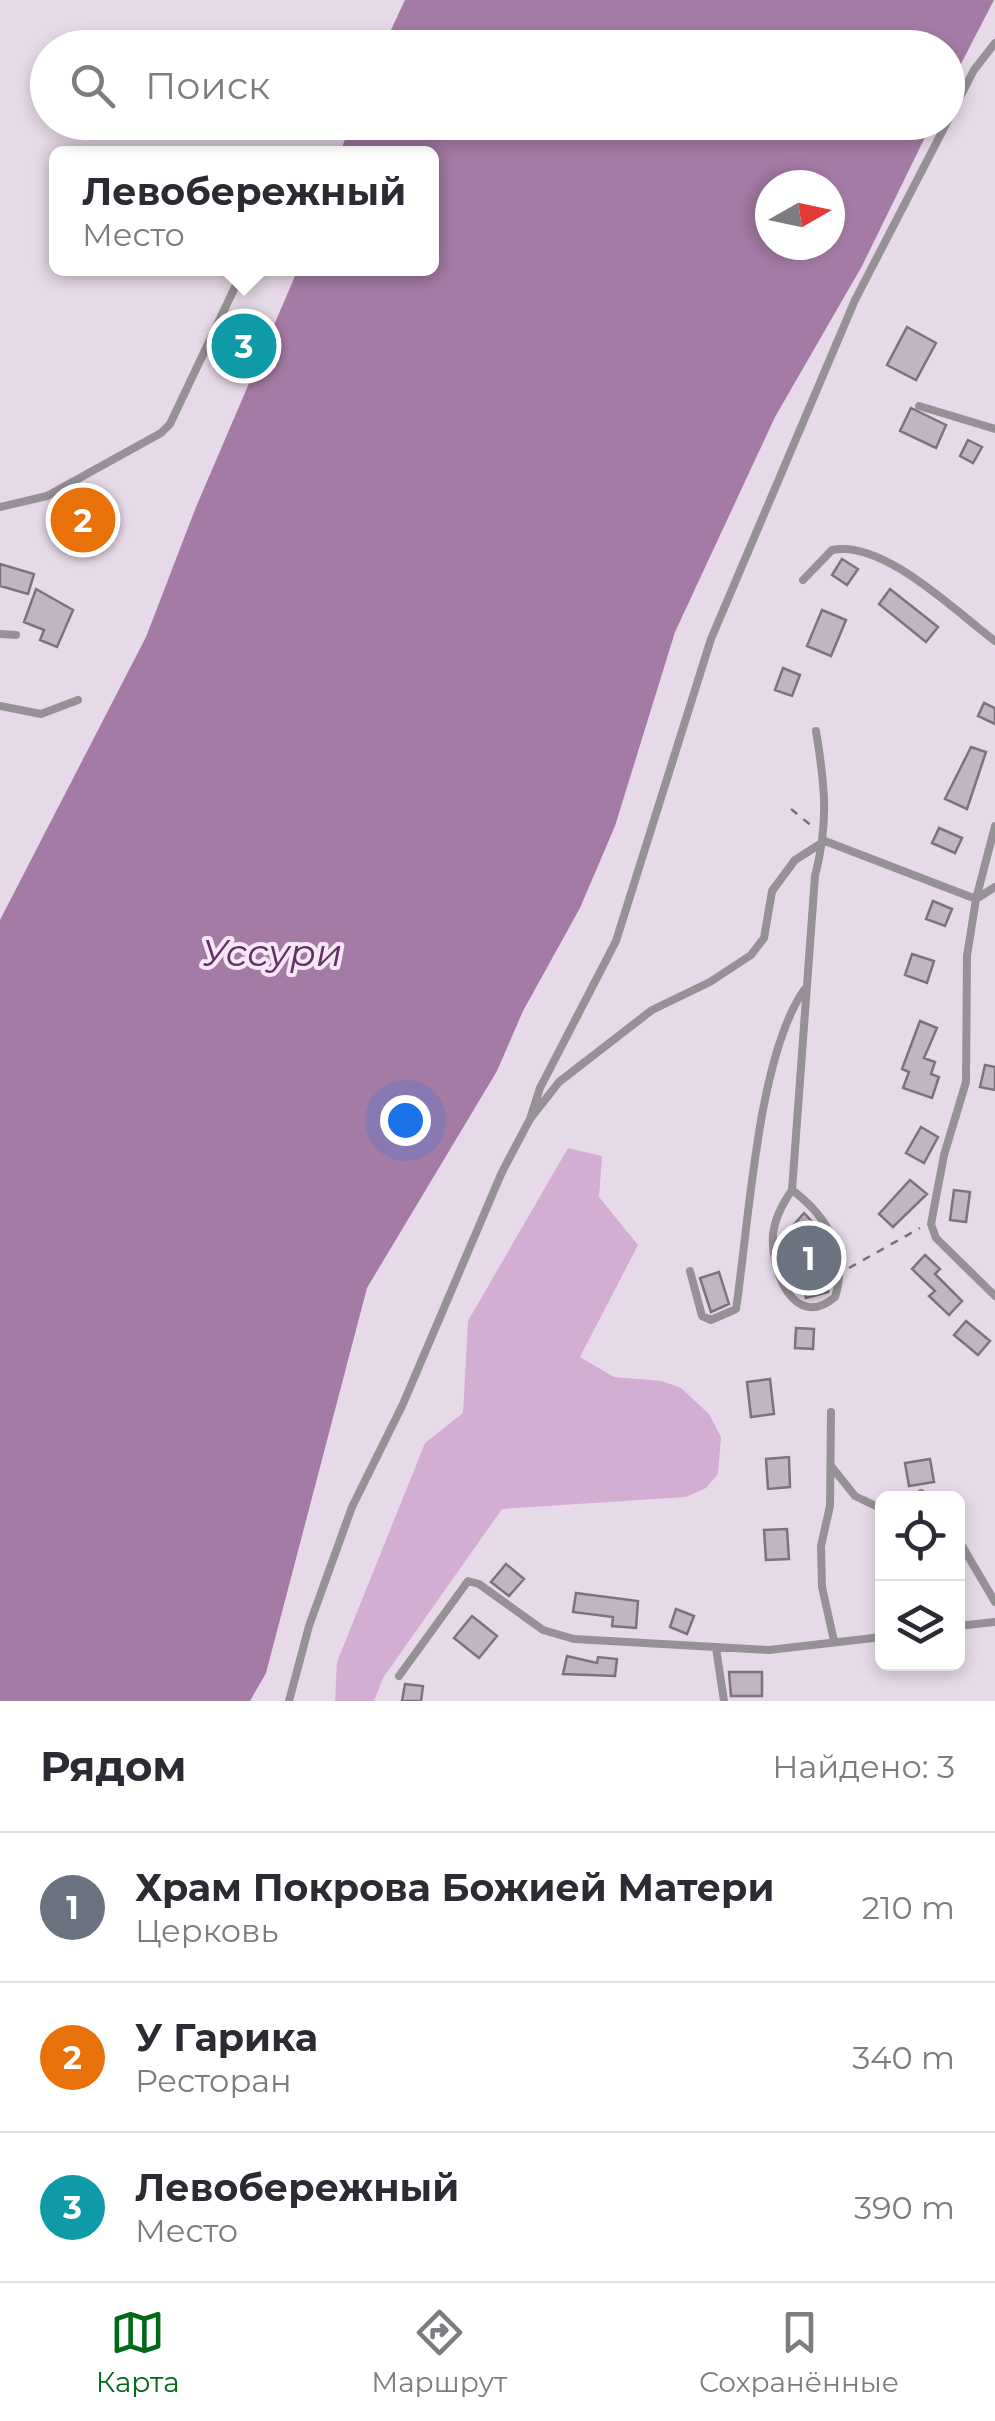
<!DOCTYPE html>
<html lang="ru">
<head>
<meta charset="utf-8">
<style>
	body { margin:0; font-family:Montserrat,sans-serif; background:#f7f7f7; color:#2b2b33 }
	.controls { position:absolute; right:30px; bottom:30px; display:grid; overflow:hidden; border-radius:15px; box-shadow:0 5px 15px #0003 }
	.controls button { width:90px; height:90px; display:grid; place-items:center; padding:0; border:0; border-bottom:2px solid #e1e1e2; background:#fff; color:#2b2b33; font:50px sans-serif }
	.compass { position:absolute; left:755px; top:170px; width:90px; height:90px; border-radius:50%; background:#fff; box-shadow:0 5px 15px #0003; rotate:81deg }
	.you { position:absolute; left:405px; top:1120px; width:35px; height:35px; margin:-25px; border:8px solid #fff; border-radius:50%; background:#1a73e8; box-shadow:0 0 0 15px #1a73e833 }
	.badge { display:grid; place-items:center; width:65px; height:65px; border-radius:50%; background:#006a19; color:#fff; font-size:32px; font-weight:700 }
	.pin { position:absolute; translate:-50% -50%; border:5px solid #fff; box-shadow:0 2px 10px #0006 }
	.popup { position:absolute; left:49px; top:146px; width:390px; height:130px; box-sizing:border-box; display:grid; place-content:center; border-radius:15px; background:#fff; filter:drop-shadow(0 2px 8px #0005); font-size:32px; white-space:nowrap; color:#7c7c81 }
	.popup b { font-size:38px; color:#2b2b33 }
	.popup::after { content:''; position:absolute; left:50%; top:100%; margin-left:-20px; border:20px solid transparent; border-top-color:#fff }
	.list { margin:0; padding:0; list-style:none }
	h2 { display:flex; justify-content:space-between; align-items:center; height:130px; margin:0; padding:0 40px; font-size:42px }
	h2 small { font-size:32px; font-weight:400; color:#7c7c81 }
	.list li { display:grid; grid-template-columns:65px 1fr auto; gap:30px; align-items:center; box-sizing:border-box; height:150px; padding:0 40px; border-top:2px solid #e1e1e2 }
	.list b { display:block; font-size:38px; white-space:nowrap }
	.list p { margin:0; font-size:32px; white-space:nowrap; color:#7c7c81 }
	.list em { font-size:32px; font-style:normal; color:#7c7c81 }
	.icon { flex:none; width:55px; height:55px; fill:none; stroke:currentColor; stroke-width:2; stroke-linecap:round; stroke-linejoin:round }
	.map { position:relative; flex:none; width:995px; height:1701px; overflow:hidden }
	.search { position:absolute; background:#fff; box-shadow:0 5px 15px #0003; left:30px; right:30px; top:30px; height:110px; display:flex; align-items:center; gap:25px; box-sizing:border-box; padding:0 35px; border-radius:55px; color:#7c7c81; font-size:38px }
	.sheet { height:580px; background:#fff }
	nav { display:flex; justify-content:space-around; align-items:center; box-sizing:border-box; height:140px; border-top:2px solid #e1e1e2; background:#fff; font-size:28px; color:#7c7c81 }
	nav a { display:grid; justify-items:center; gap:5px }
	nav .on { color:#006a19 }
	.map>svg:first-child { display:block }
	.green { fill:#d2aed3 }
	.water { fill:#a47ba5; fill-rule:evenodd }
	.building { fill:#c1b5c2; stroke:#7e727e; stroke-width:2.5 }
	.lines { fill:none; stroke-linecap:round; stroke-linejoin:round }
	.path { stroke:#797079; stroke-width:2.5; stroke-dasharray:8 8; stroke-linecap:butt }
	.lane { stroke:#969196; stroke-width:8 }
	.labels { text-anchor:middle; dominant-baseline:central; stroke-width:8; stroke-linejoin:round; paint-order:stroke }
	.water-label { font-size:38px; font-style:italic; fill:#632f66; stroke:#f5e7f5 }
</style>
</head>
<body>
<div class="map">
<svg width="995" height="1701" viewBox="0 0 995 1701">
	<rect width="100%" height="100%" fill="#e7dae8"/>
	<path class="green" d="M568 1148 602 1156 599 1197 638 1245 580 1357 614 1377 662 1381 681 1388 709 1414 721 1437 718 1474 706 1488 686 1497 502 1509 383 1678 374 1701H335L337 1662 425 1443 463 1413 468 1321Z"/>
	<path class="water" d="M405 0H994L948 89V48L383 47Z
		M351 123H932L862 266 775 417 675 632 615 826 580 908 523 1011 497 1071 367 1288 266 1673 250 1701H0V920L146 637 196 507 298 269 432 268V154L340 153ZM770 185H830V245H770Z"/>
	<path class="building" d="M907 327 936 343 916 380 887 365Z
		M911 408 946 425 936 448 900 431Z
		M968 440 982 447 973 463 960 456Z
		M75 489 97 500 76 543 50 531 68 493Z
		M842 559 858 569 847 585 832 575Z
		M0 564 34 574 28 594 0 586Z
		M36 589 73 610 57 647 40 640 44 630 24 622Z
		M890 589 938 627 926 642 879 604Z
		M822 610 846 620 831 656 807 646Z
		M783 668 800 675 792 696 775 690Z
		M984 703 995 708V724L978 716Z
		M971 747 986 752 967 809 945 799Z
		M939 828 962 838 955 853 932 843Z
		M933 901 952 909 945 926 926 919Z
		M912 954 934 961 927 983 905 975Z
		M920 1021 937 1028 924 1058 935 1062 931 1074 939 1077 932 1098 903 1088 909 1072 902 1069Z
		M985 1065 995 1067V1090L980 1087Z
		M921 1127 938 1137 924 1163 906 1153Z
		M910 1180 927 1194 893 1227 879 1214Z
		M954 1190 970 1192 966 1222 950 1220Z
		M804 1213 817 1227 821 1247 827 1246 832 1266 828 1292 806 1298 803 1282 794 1284 784 1236Z
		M925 1255 940 1269 935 1274 962 1301 949 1315 929 1296 935 1291 912 1269Z
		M719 1272 729 1304 711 1312 700 1278Z
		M966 1321 990 1341 978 1355 954 1335Z
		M796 1328 814 1329 813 1349 795 1348Z
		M770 1379 774 1414 751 1417 747 1382Z
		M789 1457 790 1487 768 1489 766 1459Z
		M930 1459 934 1482 909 1486 905 1463Z
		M787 1529 789 1559 766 1560 764 1530Z
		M506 1564 524 1579 509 1596 491 1582Z
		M576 1593 638 1601 636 1628 612 1626 613 1617 573 1612Z
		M676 1609 694 1616 687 1634 670 1627Z
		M472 1616 497 1636 479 1658 454 1638Z
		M567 1656 597 1663 598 1657 617 1659 615 1676 563 1674Z
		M729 1672H762V1696H731Z
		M405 1684 423 1686 421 1701H402Z"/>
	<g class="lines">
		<path class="path" d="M791 809 813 827
			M849 1268 920 1228"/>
		<path class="lane" d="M919 406 995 429
			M0 507 47 496 161 433 170 424 244 268
			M803 580 832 550C883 539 956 612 995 641
			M0 634 16 635
			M0 706 41 714 78 700
			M995 826 976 899 967 956 966 1082 944 1155 931 1224 936 1238 995 1296
			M825 841 976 899 995 887
			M530 1119 540 1088 616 941 711 639 855 300 974 70 995 43
			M792 1190C827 1216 849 1253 835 1297 794 1332 770 1269 773 1234 775 1217 783 1203 792 1190L815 876C829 822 825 786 816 731
			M690 1271 702 1316 711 1320 736 1309C749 1224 757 1058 804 990
			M831 1412 830 1506 821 1546 822 1587 834 1641
			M831 1466 855 1496 882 1509
			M921 1493 926 1498
			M958 1539 995 1602
			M958 1626 995 1622
			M716 1648 724 1701
			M399 1676 468 1581 479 1584 543 1630 574 1639 769 1650 882 1637
			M289 1701 309 1626 352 1507 403 1404 502 1172 530 1119 559 1082 652 1010 710 982 751 955 764 938 772 891 795 860 825 841"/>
	</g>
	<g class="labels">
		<g class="water-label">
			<text x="272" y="952">Уссури</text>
		</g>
	</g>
</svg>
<div class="controls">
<button><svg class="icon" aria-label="locate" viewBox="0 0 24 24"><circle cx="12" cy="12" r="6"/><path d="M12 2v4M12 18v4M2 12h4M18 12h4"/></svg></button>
<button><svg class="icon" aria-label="layers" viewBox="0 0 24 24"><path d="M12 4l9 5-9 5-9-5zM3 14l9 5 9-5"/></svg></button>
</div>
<svg class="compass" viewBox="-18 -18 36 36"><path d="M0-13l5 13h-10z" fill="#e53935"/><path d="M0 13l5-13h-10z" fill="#7c7c81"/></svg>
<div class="you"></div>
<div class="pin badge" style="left:809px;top:1258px;background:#6b7280">1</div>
<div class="pin badge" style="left:83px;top:520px;background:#e8710a">2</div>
<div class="pin badge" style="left:244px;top:346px;background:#0f9aa8">3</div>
<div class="popup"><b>Левобережный</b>Место</div>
<div class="search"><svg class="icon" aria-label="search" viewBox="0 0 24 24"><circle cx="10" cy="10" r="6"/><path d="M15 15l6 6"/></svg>Поиск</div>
</div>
<section class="sheet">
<h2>Рядом<small>Найдено: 3</small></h2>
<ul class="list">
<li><span class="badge" style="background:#6b7280">1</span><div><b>Храм Покрова Божией Матери</b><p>Церковь</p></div><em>210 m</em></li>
<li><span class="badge" style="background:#e8710a">2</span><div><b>У Гарика</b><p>Ресторан</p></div><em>340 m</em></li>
<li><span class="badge" style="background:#0f9aa8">3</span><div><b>Левобережный</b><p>Место</p></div><em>390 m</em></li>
</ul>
</section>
<nav>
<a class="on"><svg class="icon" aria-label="map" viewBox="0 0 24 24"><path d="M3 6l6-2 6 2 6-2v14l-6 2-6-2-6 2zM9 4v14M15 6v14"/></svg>Карта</a>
<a><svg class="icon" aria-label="directions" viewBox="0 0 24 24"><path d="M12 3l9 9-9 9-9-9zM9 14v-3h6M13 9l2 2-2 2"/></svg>Маршрут</a>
<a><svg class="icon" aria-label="saved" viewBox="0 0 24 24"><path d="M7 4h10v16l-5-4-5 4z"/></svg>Сохранённые</a>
</nav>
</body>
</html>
